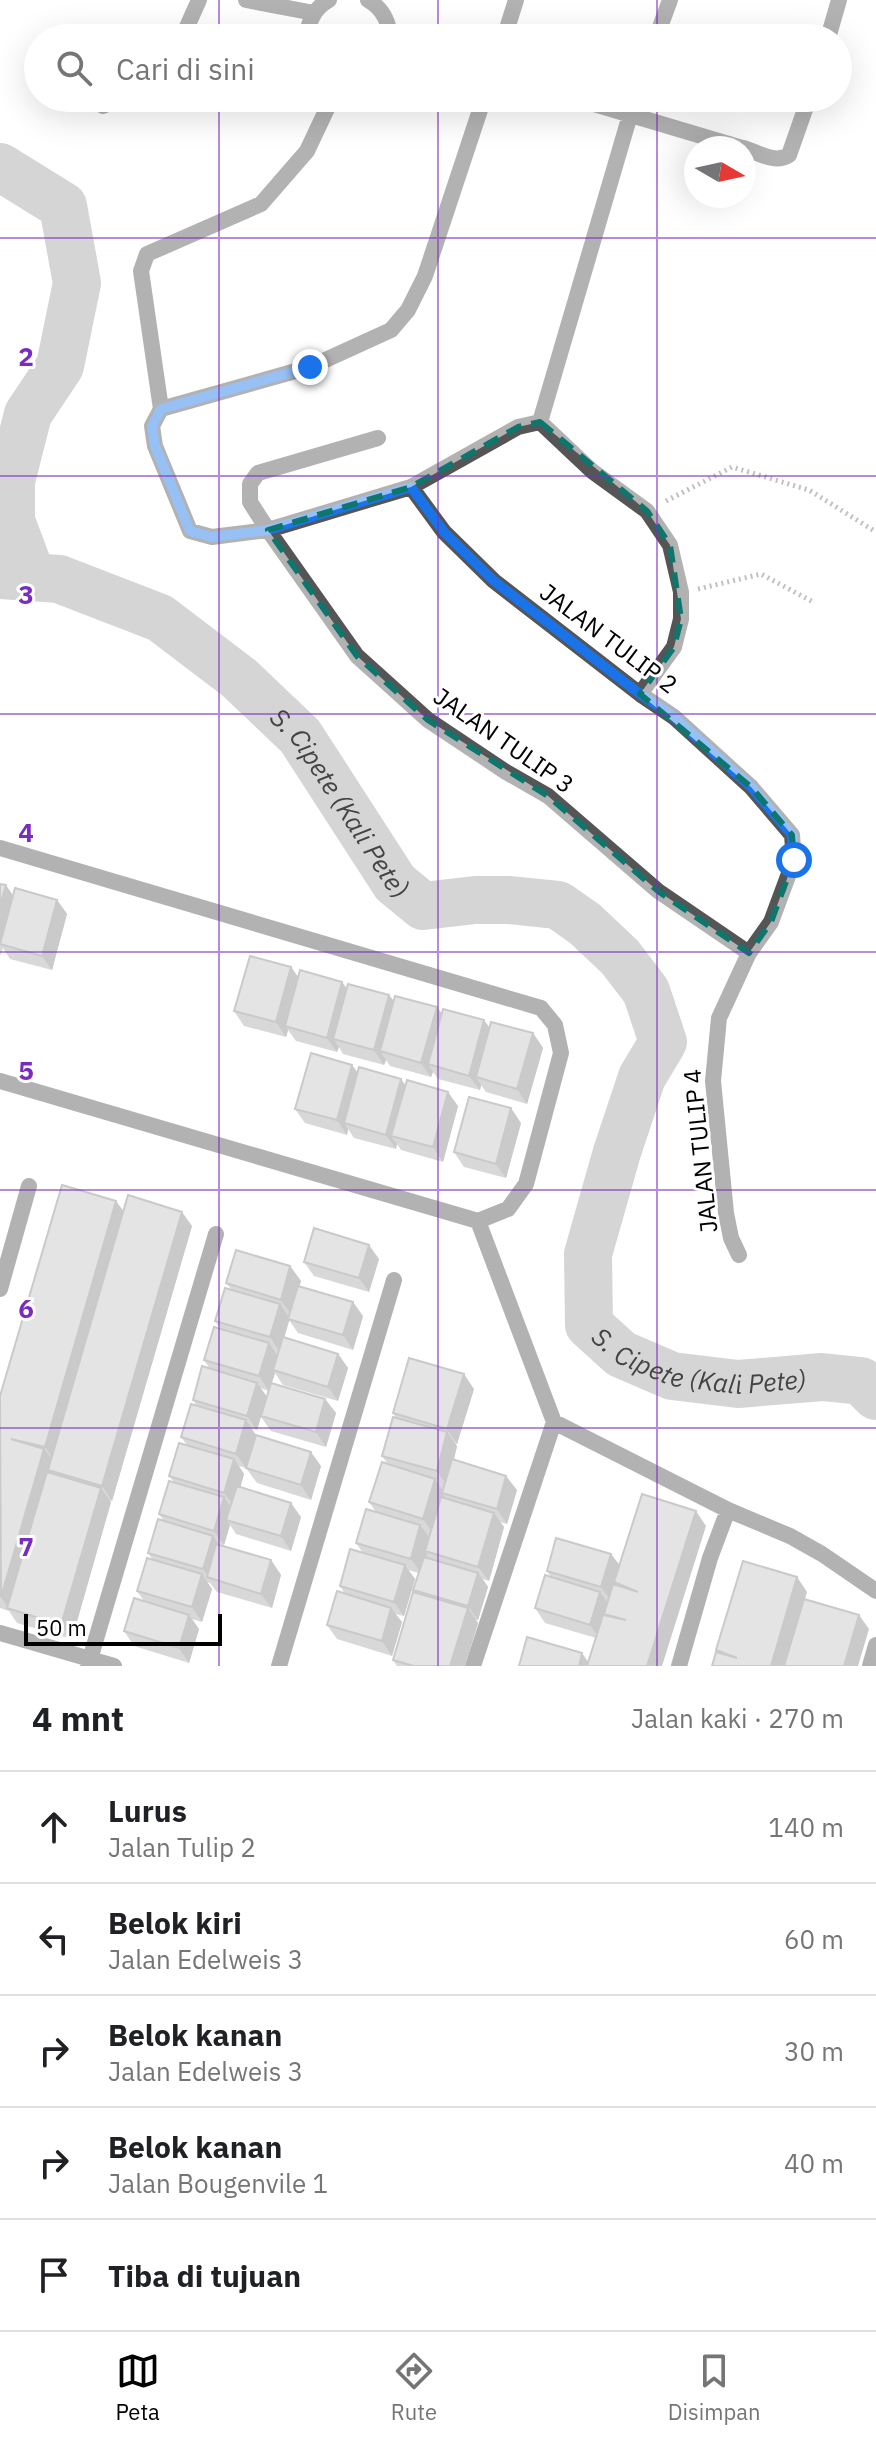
<!DOCTYPE html>
<html lang="id">
<head>
<meta charset="utf-8">
<style>
	body { margin:0; font-family:"IBM Plex Sans",sans-serif; background:#f2f2f2; color:#202124 }
	.compass { position:absolute; left:684px; top:136px; width:72px; height:72px; border-radius:50%; background:#fff; box-shadow:0 8px 32px #0002; rotate:99deg }
	.scale { position:absolute; left:24px; bottom:20px; width:198px; box-sizing:border-box; padding-left:8px; border:4px solid #000; border-top:0; font-size:22px; line-height:28px; white-space:nowrap; color:#000; -webkit-text-stroke:6px #fff; paint-order:stroke }
	.stop { position:absolute; width:24px; height:24px; margin:-18px; border:6px solid #1a73e8; border-radius:50%; background:#fff }
	.stop.end { background:#1a73e8; border-color:#fff; box-shadow:0 2px 8px #0008 }
	.list { margin:0; padding:0; list-style:none }
	h2 { display:flex; justify-content:space-between; align-items:center; height:104px; margin:0; padding:0 32px; font-size:34px }
	h2 small { font-size:26px; font-weight:400; color:#757577 }
	.list li { display:grid; grid-template-columns:52px 1fr auto; gap:24px; align-items:center; box-sizing:border-box; height:112px; padding:0 32px; border-top:2px solid #e0e0e0 }
	.list b { display:block; font-size:30px; white-space:nowrap }
	.list p { margin:0; font-size:26px; white-space:nowrap; color:#757577 }
	.list em { font-size:26px; font-style:normal; color:#757577 }
	.icon { flex:none; width:44px; height:44px; fill:none; stroke:currentColor; stroke-width:2; stroke-linecap:round; stroke-linejoin:round }
	.map { position:relative; flex:none; width:876px; height:1666px; overflow:hidden }
	.search { position:absolute; background:#fff; box-shadow:0 8px 32px #0002; left:24px; right:24px; top:24px; height:88px; display:flex; align-items:center; gap:20px; box-sizing:border-box; padding:0 28px; border-radius:44px; color:#757577; font-size:30px }
	.sheet { height:664px; background:#fff }
	nav { display:flex; justify-content:space-around; align-items:center; box-sizing:border-box; height:112px; border-top:2px solid #e0e0e0; background:#fff; font-size:22px; color:#757577 }
	nav a { display:grid; justify-items:center; gap:4px }
	nav .on { color:#000 }
	.map>svg:first-child { display:block }
	.lines { fill:none; stroke-linecap:round; stroke-linejoin:round }
	.river { stroke:#a3a3a3; stroke-width:48 }
	.path { stroke:#777; stroke-width:5; stroke-dasharray:2 4; stroke-linecap:butt }
	.minor { stroke:#555; stroke-width:16 }
	.wall { fill:#a9a9a9; fill-rule:evenodd }
	.shaded-wall { fill:#898989 }
	.building { fill:#c4c4c4; stroke:#898989; stroke-width:2 }
	.route { stroke:#1a73e8; stroke-width:10 }
	.marked { fill:none; stroke:#0f766e; stroke-width:6; stroke-dasharray:16 10; stroke-linejoin:round }
	.grid { fill:none; stroke:#7b2cbf; stroke-width:2; stroke-opacity:0.55 }
	.labels { text-anchor:middle; dominant-baseline:central; stroke-width:6; stroke-linejoin:round; paint-order:stroke }
	.street-label { font-size:24px; fill:#000; stroke:#fff }
	.water-label { font-size:26px; font-style:italic; fill:#444; stroke:#fff }
	.grid-label { font-size:26px; text-anchor:middle; font-weight:bold; fill:#7b2cbf; stroke:#fff; stroke-width:6; stroke-linejoin:round; paint-order:stroke }
</style>
</head>
<body>
<div class="map">
<svg width="876" height="1666" viewBox="0 0 876 1666">
	<rect width="100%" height="100%" fill="#fff"/>
	<g class="lines">
		<g class="river">
			<path d="M0 167 63 206 77 283 60 366 28 414 11 481V521L32 577"/>
			<path id="s1" d="M0 575 59 579 160 618 239 678 300 736 395 883 423 906 475 900H508L558 905 585 924 620 957 646 991 663 1042 642 1077 617 1152 588 1254 589 1325 621 1354 672 1376 738 1384 822 1377 861 1381 876 1396"/>
		</g>
		<path class="path" d="M666 501 732 467 809 490 876 532
			M698 589 761 574 815 603"/>
		<path class="minor" d="M246 0 314 13
			M368 0C383 9 389 21 390 38
			M182 38 199 0
			M306 38C309 21 314 8 329 0
			M504 38 516 0
			M656 38 670 0
			M828 38 839 0
			M574 98 742 148
			M103 106 120 98
			M744 148C759 153 775 164 789 155L809 98
			M161 409 152 426 155 446 190 531 212 537 268 530 411 487 518 427 540 422
			M161 409 310 367 391 330 408 310 425 276 484 98
			M161 409 141 271 147 254 261 204 307 151 332 98
			M540 422 592 471 647 511 670 545 681 592V619L674 647 640 694
			M540 422 635 98
			M378 438 258 473 250 484V502L268 530 357 656 428 720 506 772 548 796 658 891 749 953
			M411 487 444 532 494 581 640 694 674 717 751 787 792 835 794 860 771 922 749 953 719 1018 713 1081 726 1213 731 1238 739 1255
			M0 848 541 1008 555 1025 561 1053 526 1184 508 1209 478 1221 0 1081
			M0 1289 29 1186
			M554 1422 728 1510
			M0 1633 114 1666
			M88 1666 216 1234
			M279 1666 394 1280
			M473 1666 554 1422 478 1221
			M679 1666 710 1558 728 1510 790 1536 822 1554 876 1591
			M870 1666 876 1645"/>
	</g>
	<path class="wall" d="M0 884 13 896 57 900 67 914 52 970 10 959 3 948 0 956Z
		M291 967 299 978 342 982 346 988 389 995 394 1001 437 1007 442 1014 489 1027 533 1033 543 1048 527 1104 486 1092 481 1085 480 1090 438 1079 433 1072 431 1077 390 1066 386 1060 384 1065 343 1054 339 1047 337 1052 296 1041 288 1030 286 1037 244 1026 234 1011Z
		M352 1065 358 1073 405 1085 458 1106 443 1162 401 1150 397 1144 396 1149 354 1138 348 1129 347 1135 305 1123 295 1109Z
		M521 1123 506 1178 464 1167 454 1152Z
		M116 1201 123 1211 192 1226 112 1501 110 1500 111 1502 72 1639 17 1623 9 1611 0 1608V1396Z
		M379 1259 369 1292 314 1276 304 1262Z
		M290 1266 301 1281 299 1286 363 1316 353 1350 298 1333 289 1320 284 1338 338 1354 348 1368 338 1401 283 1385 275 1373 272 1383 325 1399 336 1413 326 1447 271 1431 261 1417 257 1430 251 1428 246 1468 239 1466 244 1474 240 1488 301 1517 291 1551 236 1534 230 1525 224 1545 218 1544 271 1560 281 1575 272 1608 217 1592 210 1583 207 1582 212 1589 202 1622 192 1619 199 1629 189 1663 134 1646 124 1631 144 1601 137 1591 153 1560 148 1553 164 1521 159 1514 174 1482 169 1476 187 1445 181 1437 197 1406 193 1400 210 1369 204 1360 221 1329 215 1321 231 1289 226 1283ZM261 1388 268 1391 267 1397Z
		M474 1389 457 1444 455 1443 457 1446 454 1460 517 1490 507 1524 500 1522 504 1527 489 1581 483 1579 488 1587 478 1620H476L478 1623 465 1666H397L393 1660 415 1592 413 1590 419 1573 408 1570 415 1579 404 1616 395 1614 402 1622 392 1656 337 1639 327 1625 345 1594 340 1586 363 1553 356 1543 376 1512 369 1502 388 1464 382 1456 396 1418 393 1413Z
		M321 1466 311 1500 257 1483 246 1468Z
		M706 1526 596 1638 545 1623 535 1608 551 1577 547 1571 619 1565Z"/>
	<path class="shaded-wall" d="M6 885 16 900 0 944V906Z
		M57 900 67 914 52 970 42 956Z
		M291 967 301 982 285 1026 288 1030 286 1037 276 1022Z
		M342 982 352 996 333 1039 339 1047 337 1052 327 1038Z
		M389 995 400 1010 380 1051 386 1060 384 1065 374 1050Z
		M437 1007 447 1022 428 1064 433 1072 431 1077 421 1063Z
		M484 1020 495 1035 476 1077 481 1085 480 1090 469 1076Z
		M533 1033 543 1048 527 1104 517 1089Z
		M352 1065 362 1079 344 1123 348 1129 347 1135 337 1120Z
		M401 1079 411 1093 391 1136 397 1144 396 1149 386 1135Z
		M448 1092 458 1106 443 1162 433 1147Z
		M511 1108 521 1123 506 1178 496 1164Z
		M116 1201 127 1216 55 1462 45 1447Z
		M182 1212 192 1226 112 1501 102 1486Z
		M369 1245 379 1259 369 1292 359 1278Z
		M290 1266 301 1281 291 1314 281 1300Z
		M353 1302 363 1316 353 1350 343 1335Z
		M280 1304 290 1318 280 1352 270 1337Z
		M269 1343 279 1358 273 1370 275 1373 269 1391 259 1376Z
		M338 1354 348 1368 338 1401 328 1387Z
		M464 1374 474 1389 457 1444 447 1429Z
		M257 1383 267 1397 257 1430 247 1416Z
		M325 1399 336 1413 326 1447 316 1432Z
		M246 1420 256 1435 246 1468 236 1454Z
		M447 1432 457 1446 447 1486 437 1471Z
		M44 1449 55 1463 48 1470 51 1475 9 1609 1 1597Z
		M311 1452 321 1466 311 1500 301 1485Z
		M234 1459 244 1474 235 1507 224 1493Z
		M506 1476 517 1490 507 1524 497 1509Z
		M435 1479 445 1494 442 1493 444 1497 433 1533 423 1519Z
		M101 1488 111 1502 72 1639 61 1625Z
		M224 1497 234 1512 226 1520 230 1525 224 1545 214 1531Z
		M291 1503 301 1517 291 1551 281 1536Z
		M696 1511 706 1526 662 1666H647Z
		M494 1513 504 1527 489 1581 478 1567Z
		M420 1525 431 1540 425 1551 427 1554 421 1573 411 1559Z
		M213 1536 223 1551 210 1578 203 1569Z
		M611 1554 622 1568 614 1582 616 1586 611 1601 601 1587Z
		M271 1560 281 1575 272 1608 261 1594Z
		M405 1565 415 1579 404 1616 394 1602Z
		M478 1573 488 1587 478 1620 468 1606Z
		M202 1574 212 1589 202 1622 192 1607Z
		M797 1577 807 1592 786 1666H771Z
		M600 1592 610 1606 604 1614 606 1617 600 1639 590 1625Z
		M391 1608 402 1622 392 1656 382 1641Z
		M468 1608 478 1623 465 1666H450Z
		M189 1615 199 1629 189 1663 179 1648Z
		M859 1615 869 1629 858 1666H844Z
		M582 1653 591 1666H579Z"/>
	<path class="building" d="M0 884 6 885 0 906Z
		M15 888 57 900 42 956 0 944Z
		M250 956 291 967 276 1022 234 1011Z
		M300 970 342 982 327 1038 285 1026Z
		M348 984 389 995 374 1050 333 1039Z
		M395 996 437 1007 421 1063 380 1051Z
		M443 1009 484 1020 469 1076 428 1064Z
		M491 1022 533 1033 517 1089 476 1077Z
		M311 1053 352 1065 337 1120 295 1109Z
		M359 1067 401 1079 386 1135 344 1123Z
		M407 1080 448 1092 433 1147 391 1136Z
		M469 1097 511 1108 496 1164 454 1152Z
		M62 1185 116 1201 45 1447 11 1439 44 1449 1 1597 0 1396Z
		M128 1195 182 1212 102 1486 48 1470Z
		M314 1228 369 1245 359 1278 304 1262Z
		M236 1250 290 1266 281 1300 226 1283Z
		M298 1286 353 1302 343 1335 288 1319Z
		M225 1288 280 1304 270 1337 215 1321Z
		M214 1327 269 1343 259 1376 204 1360Z
		M283 1337 338 1354 328 1387 273 1370Z
		M409 1358 464 1374 447 1429 393 1413Z
		M202 1366 257 1383 247 1416 193 1400Z
		M271 1383 325 1399 316 1432 261 1416Z
		M191 1404 246 1420 236 1454 181 1437Z
		M393 1417 447 1432 437 1471 382 1456Z
		M256 1435 311 1452 301 1485 246 1468Z
		M179 1443 234 1459 224 1493 169 1476Z
		M452 1459 506 1476 497 1509 442 1493Z
		M382 1462 435 1479 423 1519 369 1502Z
		M47 1472 101 1488 61 1625 7 1608Z
		M169 1481 224 1497 214 1531 159 1514Z
		M237 1486 291 1503 281 1536 226 1520Z
		M642 1494 696 1511 647 1666H587L603 1615 626 1620 604 1614 613 1584 638 1592 614 1582Z
		M441 1497 494 1513 478 1567 425 1551Z
		M366 1509 420 1525 411 1559 356 1543Z
		M158 1519 213 1536 203 1569 148 1553Z
		M556 1538 611 1554 601 1587 547 1571Z
		M216 1544 271 1560 261 1594 207 1577Z
		M350 1549 405 1565 394 1602 340 1586Z
		M424 1557 478 1573 468 1606 413 1590Z
		M147 1558 202 1574 192 1607 137 1591Z
		M743 1561 797 1577 771 1666H712L716 1652 737 1658 716 1650Z
		M545 1575 600 1592 590 1625 535 1608Z
		M337 1591 391 1608 382 1641 327 1625Z
		M413 1592 468 1608 450 1666H414L393 1660Z
		M134 1598 189 1615 179 1648 124 1631Z
		M804 1599 859 1615 844 1666H784Z
		M527 1637 582 1653 579 1666H519Z"/>
	<g class="lines">
		<path class="route" d="M310 367 161 409 152 426 155 446 190 531 212 537 268 530 411 487 444 532 494 581 640 694 674 717 751 787 792 835 794 860"/>
	</g>
	<path d="M0 0H876V1666H0ZM540 422 647 511 670 545 681 619 674 647 640 694 751 787 792 835 794 860 771 922 749 953 658 891 548 796 428 720 357 656 268 530 411 487 518 427Z" fill="#fff" fill-opacity=".55" fill-rule="evenodd"/>
	<path class="marked" d="M540 422 647 511 670 545 681 619 674 647 640 694 751 787 792 835 794 860 771 922 749 953 658 891 548 796 428 720 357 656 268 530 411 487 518 427Z"/>
	<path class="grid" d="M219 0V38M438 0V38M657 0V38M219 98V1666M438 98V1666M657 98V1666M0 238H876M0 476H876M0 714H876M0 952H876M0 1190H876M0 1428H876"/>
	<g class="labels">
		<g class="street-label">
			<text transform="translate(609 638) rotate(37)">JALAN TULIP 2</text>
			<text transform="translate(504 740) rotate(35)">JALAN TULIP 3</text>
			<text transform="translate(700 1151) rotate(-96)">JALAN TULIP 4</text>
		</g>
		<g class="water-label">
			<text stroke="none"><textPath href="#s1" startOffset="428">S. Cipete (Kali Pete)</textPath></text>
			<text stroke="none"><textPath href="#s1" startOffset="1294">S. Cipete (Kali Pete)</textPath></text>
		</g>
	</g>
	<g class="grid-label">
		<text x="26" y="366">2</text>
		<text x="26" y="604">3</text>
		<text x="26" y="842">4</text>
		<text x="26" y="1080">5</text>
		<text x="26" y="1318">6</text>
		<text x="26" y="1556">7</text>
	</g>
</svg>
<svg class="compass" viewBox="-18 -18 36 36"><path d="M0-13l5 13h-10z" fill="#e53935"/><path d="M0 13l5-13h-10z" fill="#757577"/></svg>
<div class="scale">50 m</div>
<div class="stop" style="left:794px;top:860px"></div>
<div class="stop end" style="left:310px;top:367px"></div>
<div class="search"><svg class="icon" aria-label="search" viewBox="0 0 24 24"><circle cx="10" cy="10" r="6"/><path d="M15 15l6 6"/></svg>Cari di sini</div>
</div>
<section class="sheet">
<h2>4 mnt<small>Jalan kaki · 270 m</small></h2>
<ul class="list">
<li><svg class="icon" aria-label="ahead" viewBox="0 0 24 24"><path d="M12 20V5M6 11l6-6 6 6"/></svg><div><b>Lurus</b><p>Jalan Tulip 2</p></div><em>140 m</em></li>
<li><svg class="icon" aria-label="left" viewBox="0 0 24 24"><path d="M17 20v-9H6M10 6l-5 5 5 5"/></svg><div><b>Belok kiri</b><p>Jalan Edelweis 3</p></div><em>60 m</em></li>
<li><svg class="icon" aria-label="right" viewBox="0 0 24 24"><path d="M7 20v-9h11M14 6l5 5-5 5"/></svg><div><b>Belok kanan</b><p>Jalan Edelweis 3</p></div><em>30 m</em></li>
<li><svg class="icon" aria-label="right" viewBox="0 0 24 24"><path d="M7 20v-9h11M14 6l5 5-5 5"/></svg><div><b>Belok kanan</b><p>Jalan Bougenvile 1</p></div><em>40 m</em></li>
<li><svg class="icon" aria-label="arrive" viewBox="0 0 24 24"><path d="M6 21V4h12l-3 4 3 4H6"/></svg><div><b>Tiba di tujuan</b></div></li>
</ul>
</section>
<nav>
<a class="on"><svg class="icon" aria-label="map" viewBox="0 0 24 24"><path d="M3 6l6-2 6 2 6-2v14l-6 2-6-2-6 2zM9 4v14M15 6v14"/></svg>Peta</a>
<a><svg class="icon" aria-label="directions" viewBox="0 0 24 24"><path d="M12 3l9 9-9 9-9-9zM9 14v-3h6M13 9l2 2-2 2"/></svg>Rute</a>
<a><svg class="icon" aria-label="saved" viewBox="0 0 24 24"><path d="M7 4h10v16l-5-4-5 4z"/></svg>Disimpan</a>
</nav>
</body>
</html>
